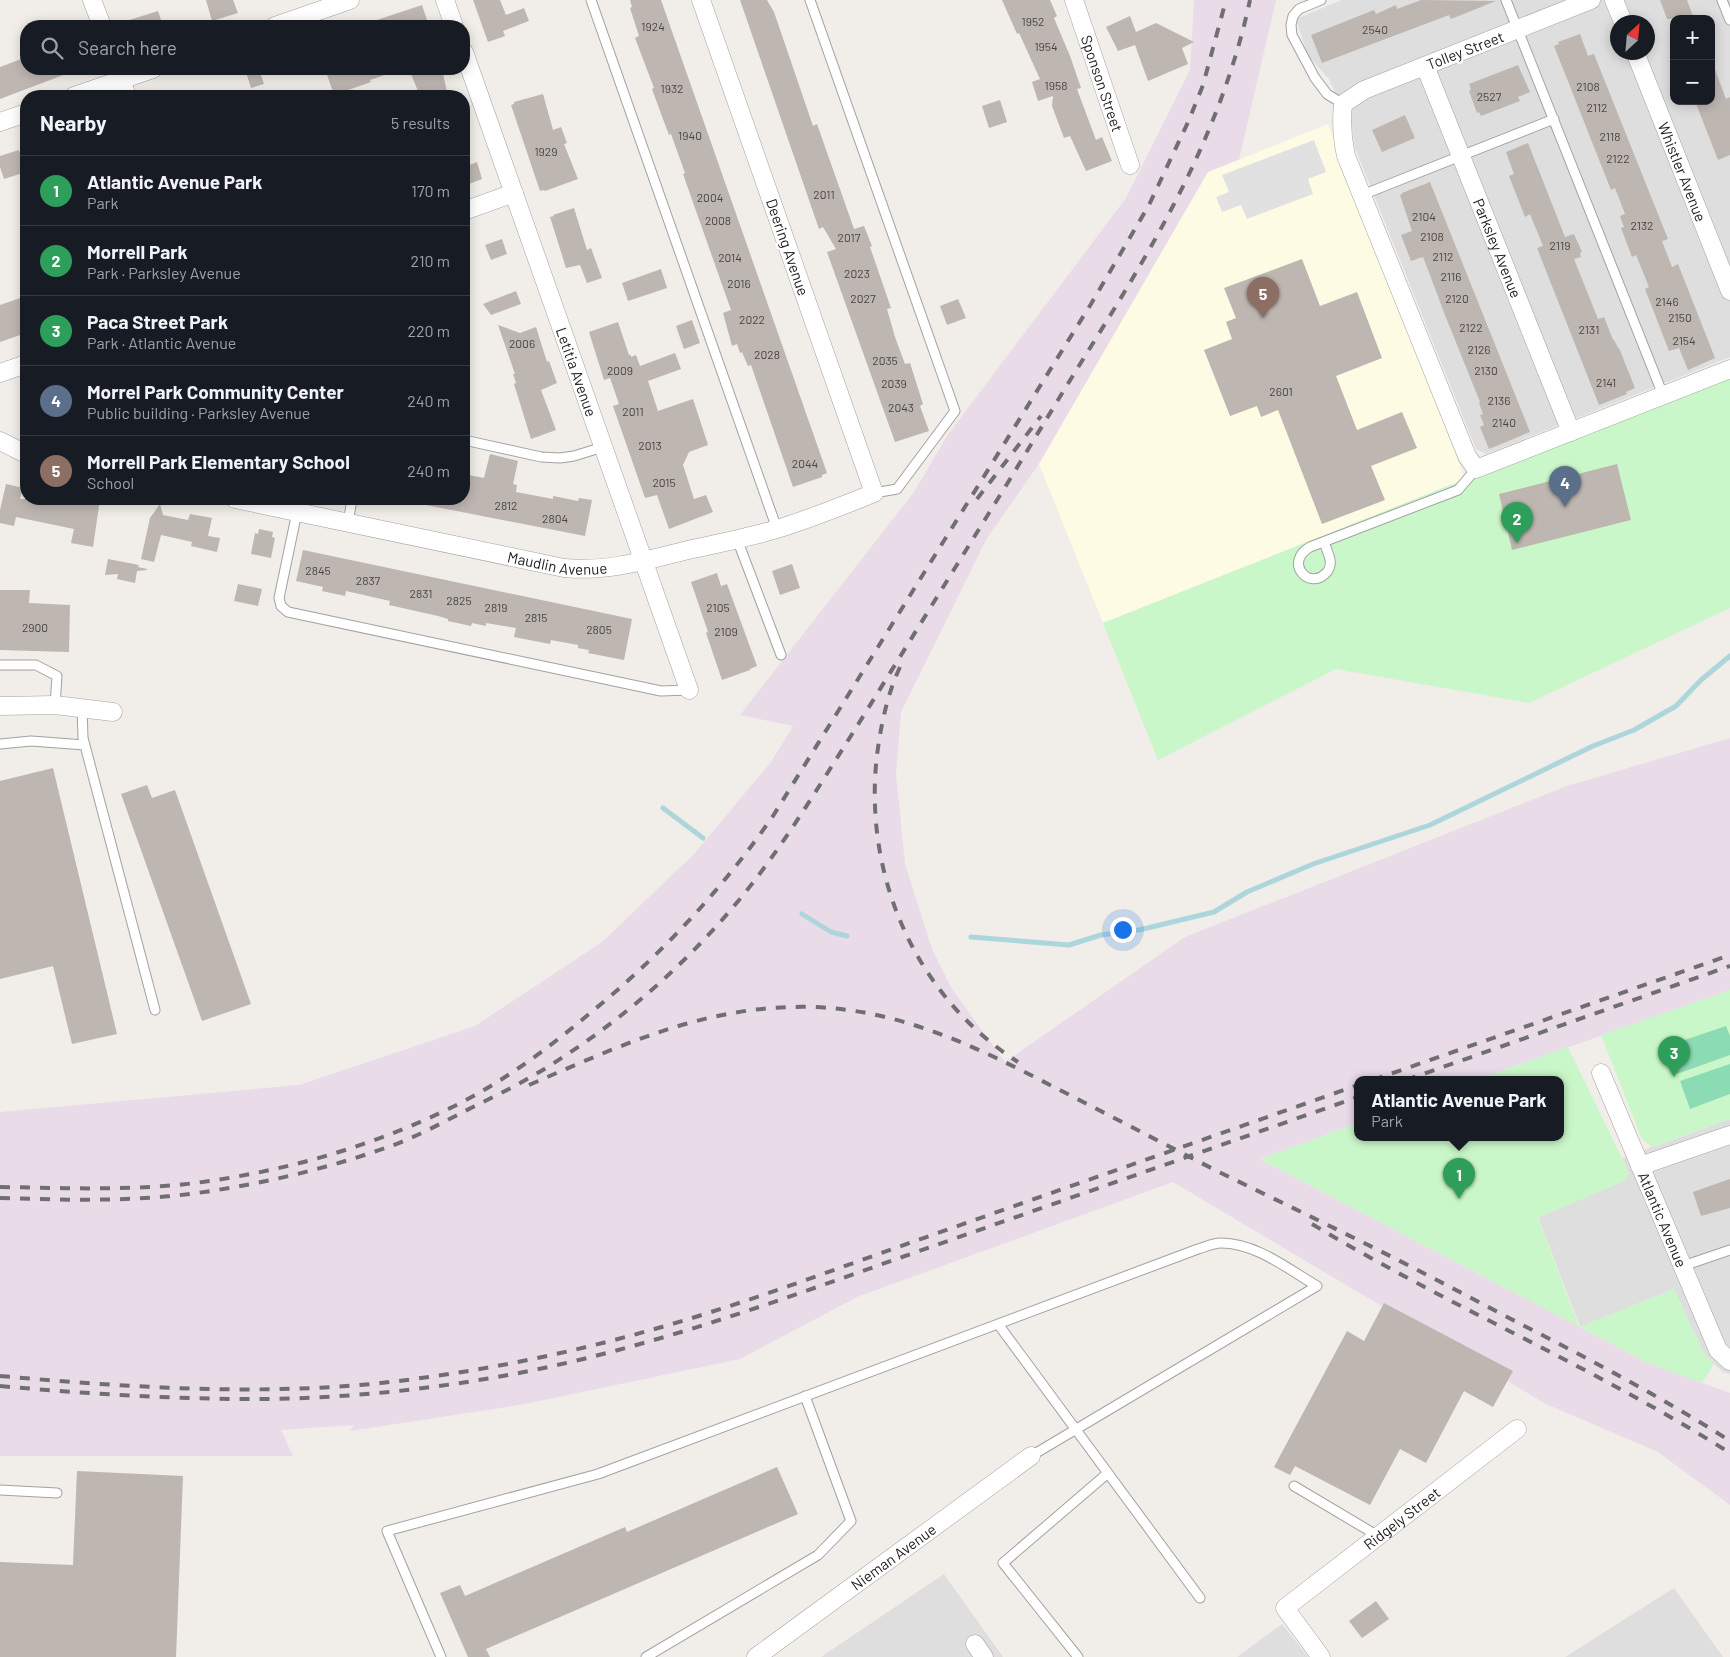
<!DOCTYPE html>
<html lang="en">
<head>
<meta charset="utf-8">
<style>
	body { margin:0; font-family:Barlow,sans-serif; background:#242831; color:#f1f3f6 }
	.controls { position:absolute; right:15px; top:15px; display:grid; overflow:hidden; border-radius:10px; box-shadow:0 2px 12px #0003 }
	.controls button { width:45px; height:45px; display:grid; place-items:center; padding:0; border:0; border-bottom:1px solid #363941; background:#171b24; color:#f1f3f6; font:25px sans-serif }
	.compass { position:absolute; left:1610px; top:15px; width:45px; height:45px; border-radius:50%; background:#171b24; box-shadow:0 2px 12px #0003; rotate:26deg }
	.you { position:absolute; left:1122px; top:929px; width:18px; height:18px; margin:-12px; border:4px solid #fff; border-radius:50%; background:#1a73e8; box-shadow:0 0 0 8px #1a73e833 }
	.badge { display:grid; place-items:center; width:32px; height:32px; border-radius:50%; background:#0b8043; color:#fff; font-size:16px; font-weight:700 }
	.pin { position:absolute; translate:-50% -41px; filter:drop-shadow(0 1px 2px #0008) }
	.pin::after { content:''; position:absolute; top:26px; width:18px; height:15px; background:inherit; clip-path:polygon(0 0,100% 0,50% 100%) }
	.popup { position:absolute; left:1354px; top:1076px; width:210px; height:65px; box-sizing:border-box; display:grid; place-content:center; border-radius:10px; background:#171b24; filter:drop-shadow(0 1px 4px #0005); font-size:16px; white-space:nowrap; color:#9ea1a6 }
	.popup b { font-size:19px; color:#f1f3f6 }
	.popup::after { content:''; position:absolute; left:50%; top:100%; margin-left:-10px; border:10px solid transparent; border-top-color:#171b24 }
	.list { margin:0; padding:0; list-style:none }
	h2 { display:flex; justify-content:space-between; align-items:center; height:65px; margin:0; padding:0 20px; font-size:21px }
	h2 small { font-size:16px; font-weight:400; color:#9ea1a6 }
	.list li { display:grid; grid-template-columns:32px 1fr auto; gap:15px; align-items:center; box-sizing:border-box; height:70px; padding:0 20px; border-top:1px solid #363941 }
	.list b { display:block; font-size:19px; white-space:nowrap }
	.list p { margin:0; font-size:16px; white-space:nowrap; color:#9ea1a6 }
	.list em { font-size:16px; font-style:normal; color:#9ea1a6 }
	.icon { flex:none; width:28px; height:28px; fill:none; stroke:currentColor; stroke-width:2; stroke-linecap:round; stroke-linejoin:round }
	.map { position:relative; flex:none; width:1730px; height:1657px; overflow:hidden }
	.search { position:absolute; background:#171b24; box-shadow:0 2px 12px #0003; left:20px; top:20px; width:450px; height:55px; display:flex; align-items:center; gap:12px; box-sizing:border-box; padding:0 18px; border-radius:20px; color:#9ea1a6; font-size:19px }
	.panel { position:absolute; background:#171b24; box-shadow:0 2px 12px #0003; left:20px; top:90px; width:450px; height:415px; border-radius:20px }
	.map>svg:first-child { display:block }
	.residential { fill:#dfdede; fill-rule:evenodd }
	.industrial { fill:#eadbe8 }
	.education { fill:#fefbe5 }
	.park { fill:#caf7c9 }
	.pitch { fill:#8bdbb4 }
	.parking { fill:#e1e1e1 }
	.lines { fill:none; stroke-linecap:round; stroke-linejoin:round }
	.stream { stroke:#acd6dc; stroke-width:5 }
	.building { fill:#beb6b1 }
	.service-casing { stroke:#a2a2a2; stroke-width:11 }
	.minor-casing { stroke:#a2a2a2; stroke-width:19 }
	.service { stroke:#fff; stroke-width:9 }
	.minor { stroke:#fff; stroke-width:18 }
	.rail { stroke:#6f6f6f; stroke-width:4; stroke-dasharray:10 10; stroke-linecap:butt }
	.labels { text-anchor:middle; dominant-baseline:central; stroke-width:4.5; stroke-linejoin:round; paint-order:stroke }
	.number-label { font-size:12px; fill:#484645 }
	.street-label { font-size:15px; fill:#212121; stroke:#fff }
</style>
</head>
<body>
<div class="map">
<svg width="1730" height="1657" viewBox="0 0 1730 1657">
	<rect width="100%" height="100%" fill="#f1ede8"/>
	<path class="residential" d="M1342 0H1730V357L1486 454 1476 449 1355 148 1352 128 1329 79 1308 56 1296 19ZM1674 19H1711V101H1674ZM1618 22H1648V52H1618Z
		M1730 1119V1374L1723 1372 1714 1364 1704 1354 1674 1289 1580 1327 1538 1217 1624 1181 1629 1173 1622 1158Z
		M944 1574 1003 1657H821Z
		M1674 1588 1723 1657H1565Z
		M1282 1624 1308 1657H1237Z"/>
	<path class="industrial" d="M1194 0H1276L1239 160 1208 173 1039 464 987 538 901 712 896 774 905 864 932 949 952 989 1005 1062 1185 937 1567 786 1730 738V990L1476 1080H1358V1123L1260 1159 1646 1362 1730 1393V1505L1658 1452 1546 1404 1173 1182 857 1297 740 1359 520 1405 350 1431 354 1425 281 1430 293 1456H0V1112L299 1085 475 1026 602 942 694 854 771 762 793 726 740 715 914 492 947 436 1126 198 1190 70Z"/>
	<path class="education" d="M1328 124 1465 479 1103 623 1039 464 1208 172Z"/>
	<path class="park" d="M1730 374V608L1529 703 1336 669 1158 760 1103 623Z
		M1730 990V1119L1652 1147 1642 1139 1601 1035Z
		M1568 1047 1629 1173 1624 1181 1538 1218 1579 1327 1674 1289 1704 1354 1714 1364 1702 1383 1646 1362 1260 1159 1358 1123V1138H1560V1080H1476Z"/>
	<path class="pitch" d="M1726 1026 1730 1036V1055L1677 1074 1667 1046Z
		M1730 1064V1094L1690 1109 1680 1081Z"/>
	<path class="parking" d="M1314 140 1326 172 1308 179 1313 194 1247 219 1241 205 1222 212 1216 197 1229 192 1222 175Z"/>
	<g class="lines">
		<path class="stream" d="M663 808 703 838
			M802 914 831 932 847 936
			M971 937 1069 945 1101 935 1139 930 1214 912 1247 892 1313 864 1430 825 1593 746 1634 730 1676 706 1701 680 1730 656"/>
	</g>
	<path class="building" d="M206 0H233L238 13 212 21Z
		M473 0H500L506 15 524 8 529 21 503 31 505 36 488 42Z
		M630 0H661L827 473 822 475V477L793 487 751 365 748 366 742 352 740 353 737 344 732 346 723 313 731 310 683 174 685 173 671 134 669 135 660 111 652 89 654 88 635 38 639 36 630 8 632 7Z
		M740 0H767L774 12 813 126 817 124 854 229 864 226 872 246 870 247 891 308 887 309 895 337 905 364 910 363 923 404 920 406 929 431 895 442 827 252 836 249 823 227 819 229Z
		M1002 0H1050L1057 16 1054 18 1070 56 1081 88 1077 89 1096 140 1102 137 1112 161 1086 171 1070 136 1064 138 1052 106 1053 96 1038 101 1032 82 1040 79 1019 33 1017 34Z
		M1421 0 1496 1 1451 19 1449 15 1322 63 1311 35 1374 10 1376 14 1396 5 1397 9Z
		M1660 0H1687L1694 19H1667Z
		M422 5 429 26H366L365 24Z
		M158 11 163 26H121L120 23Z
		M1130 16 1136 32 1156 23 1194 42 1182 48 1188 64 1148 81 1135 45 1118 51 1106 27Z
		M1580 34 1588 56 1594 54 1668 239 1662 241 1672 267 1678 264 1715 358 1688 370 1679 348 1669 351 1645 289 1649 287 1636 255 1632 257 1621 228 1624 227 1620 216 1625 214 1615 188 1611 190 1554 46 1559 44 1558 42Z
		M24 58 26 69H74V71L0 99V67Z
		M1711 64H1713L1726 99 1730 97V155L1718 160 1695 101H1711Z
		M1518 65 1530 92 1518 97 1520 101 1481 116 1479 112 1477 113 1469 91 1471 90 1469 84Z
		M245 69H259L264 84 251 88Z
		M325 69H396V71L370 80 371 82 334 95Z
		M409 69H442L448 96H420Z
		M543 94 553 130 561 127 567 143 564 144 578 179 545 191 544 190 540 191 511 105 514 104V102Z
		M1000 100 1007 122 989 128 982 106Z
		M1405 115 1415 138 1382 152 1372 130Z
		M1528 143 1565 237 1574 234 1582 252 1580 253 1581 257 1574 259 1598 319 1604 317 1613 340H1614L1618 348H1619L1635 388 1626 392 1627 394 1599 405 1537 248 1543 246 1530 214 1525 217 1509 176 1514 174 1506 152Z
		M19 150 26 172 4 179 0 167V156Z
		M477 162 482 179 464 186V167Z
		M1430 182 1530 432 1489 449 1480 427 1484 425 1480 415 1483 414 1479 403 1480 402 1443 310 1427 267 1423 257 1411 261 1401 235 1412 231 1400 195 1402 194V193Z
		M574 208 587 250 591 248 602 278 587 283 580 265 566 268 550 217 554 216 553 215Z
		M502 239 507 254 491 260 485 245Z
		M1302 259 1320 306 1357 292 1382 358 1336 376 1357 430 1402 412 1417 448 1371 466 1385 500 1322 524 1278 410 1261 417 1257 406 1230 416 1204 350 1232 339 1226 322 1236 318 1224 288Z
		M661 269 667 288 628 301 622 283Z
		M516 291 521 304 491 315 483 304Z
		M26 296V333L0 342V305Z
		M958 299 966 318 947 325 940 306Z
		M692 320 700 343 684 349 676 326Z
		M618 322 629 355H631V357L636 355 640 366 675 353 681 369 648 381 658 411 693 399 708 445 689 452 683 465 694 499 706 495 713 512 669 529 657 495 645 498 613 406 619 404 610 378 604 380 589 332Z
		M498 325 520 333 536 327 547 362 549 361 557 383 541 390 556 430 531 439 514 384 516 383 513 374H515Z
		M490 454 518 461 513 484 517 485 516 492 553 499V496L578 501 579 498 592 500 585 536 426 505V499H464V474L484 478Z
		M1617 464 1631 520 1512 550 1499 494Z
		M6 484 23 488 20 499H100L93 547 71 543 74 529 16 517 14 526 0 523V510Z
		M160 504 163 515 188 520 190 514 212 518 208 536 220 538 217 552 191 546 192 542 161 535 154 562 141 559 150 518Z
		M259 529 273 532 272 537 275 538 271 558 251 554 255 533 258 534Z
		M303 550 632 619 624 660 588 653 589 650 578 648V645L551 640 550 644 514 637 516 628 486 623V626L472 623 471 626 448 621V619L438 616 389 605 390 601 346 591 345 596 322 591 323 587 296 581Z
		M108 559 139 565 138 567 147 569V570L137 571 135 583 117 579 118 574 105 575Z
		M792 564 800 588 780 595 772 571Z
		M717 573 721 586 727 584 757 666 750 669V670L722 680 706 633 708 632 691 582Z
		M238 584 262 589 258 606 234 601Z
		M0 590H30L29 603 70 605 69 652 0 650Z
		M53 768 117 1034 72 1044 53 966 0 979V781Z
		M147 785 152 798 175 790 251 1004 202 1021 121 794Z
		M1730 1179V1208L1701 1216 1693 1192Z
		M1384 1303 1513 1371 1493 1407 1464 1391 1426 1463 1400 1449 1370 1505 1295 1466 1290 1475 1274 1467 1347 1331 1364 1341Z
		M777 1467 798 1514 486 1649 490 1657H468L440 1593 460 1585 465 1596 625 1527 627 1532Z
		M77 1471 183 1476 176 1657H0V1562L73 1565Z
		M1376 1601 1389 1619 1362 1638 1349 1621Z"/>
	<g class="lines">
		<g class="service-casing">
			<path id="service" d="M591 0 777 529
				M810 0 955 411 897 489 874 493
				M1321 0 1299 9 1293 16 1291 25 1292 35 1315 78 1327 94 1343 104
				M1506 0 1663 395
				M1722 0 1730 20
				M1362 195 1554 119
				M464 440 541 457 560 458 574 456 603 447
				M297 512 279 598 281 606 288 612 661 691 689 690
				M348 523 352 499
				M737 539 781 655
				M1324 542C1326 548 1329 554 1330 560 1331 565 1329 571 1325 574 1308 590 1284 562 1310 547L1458 490 1476 469
				M0 665H36L57 676 55 705
				M82 707 83 738 155 1010
				M0 744 31 741 85 745
				M1683 1266 1730 1250
				M998 1324 1200 1598
				M1294 1486 1378 1536
				M0 1490 57 1493
				M441 1657 387 1531 598 1474 1198 1249C1205 1247 1213 1243 1221 1243 1256 1243 1288 1269 1317 1286L1031 1456
				M646 1657 818 1555 851 1521 805 1396
				M1078 1657 1003 1563 1108 1473"/>
		</g>
		<g class="minor-casing">
			<g id="minor">
				<path d="M92 0 102 26"/>
				<path d="M445 0 454 26"/>
				<path id="s1" d="M1074 0 1130 165"/>
				<path d="M1591 0 1364 90 1343 104C1341 123 1342 138 1346 156L1467 456 1476 469 1730 369"/>
				<path d="M1614 0 1623 22"/>
				<path d="M275 26 350 0"/>
				<path id="s2" d="M464 52 689 690"/>
				<path id="s3" d="M1635 52 1730 291"/>
				<path id="s4" d="M1425 66 1571 432"/>
				<path d="M117 69 127 96"/>
				<path d="M74 96 153 69"/>
				<path d="M0 122 26 113"/>
				<path d="M464 211 514 193"/>
				<path d="M0 373 26 364"/>
				<path d="M0 441 26 454"/>
				<path id="s5" d="M235 499 564 568C605 572 644 561 684 551 715 544 747 538 777 529 810 519 842 506 874 493L701 0"/>
				<path d="M0 706 55 705 113 712"/>
				<path id="s6" d="M1601 1073 1718 1350 1730 1361"/>
				<path d="M1640 1166 1730 1135"/>
				<path d="M975 1644 984 1657"/>
				<path id="s7" d="M756 1657 1031 1456"/>
				<path id="s8" d="M1321 1657 1285 1608 1517 1429"/>
			</g>
		</g>
		<use href="#service" class="service"/>
		<use href="#minor" class="minor"/>
		<path class="rail" d="M977 499 1041 416
			M900 667C887 695 881 725 877 755 863 875 915 996 1018 1062
			M1373 1080 1730 955
			M1406 1080 1730 966
			M529 1085C624 1044 708 1004 813 1007 900 1010 975 1046 1050 1085 1107 1114 1164 1144 1221 1173 1264 1194 1308 1215 1352 1237 1405 1263 1458 1291 1511 1319 1585 1357 1660 1396 1730 1441
			M0 1187C65 1188 131 1191 195 1183 280 1172 364 1149 442 1112 496 1087 544 1052 589 1014 660 956 721 891 773 816L1091 304 1149 205 1189 120 1203 85 1226 0
			M0 1198C66 1200 132 1202 197 1193 262 1184 326 1169 388 1147 417 1137 445 1121 473 1107 504 1092 535 1076 563 1057 631 1013 693 957 744 894 785 843 819 786 854 731 905 649 956 566 1007 484 1035 438 1062 393 1090 348 1160 236 1222 130 1250 0
			M1312 1224C1448 1306 1596 1368 1730 1453
			M0 1376C126 1387 255 1396 381 1383 472 1373 563 1355 651 1330 741 1305 830 1271 918 1240 1065 1188 1211 1137 1358 1085
			M0 1386C77 1393 155 1398 233 1399 317 1400 402 1393 485 1379 628 1356 769 1304 905 1256 1056 1203 1207 1150 1358 1097"/>
	</g>
	<g class="labels">
		<g class="number-label">
			<text x="1033" y="21">1952</text>
			<text x="653" y="26">1924</text>
			<text x="1375" y="29">2540</text>
			<text x="1046" y="46">1954</text>
			<text x="1056" y="85">1958</text>
			<text x="1588" y="86">2108</text>
			<text x="672" y="88">1932</text>
			<text x="1489" y="96">2527</text>
			<text x="1597" y="107">2112</text>
			<text x="690" y="135">1940</text>
			<text x="1610" y="136">2118</text>
			<text x="546" y="151">1929</text>
			<text x="1618" y="158">2122</text>
			<text x="824" y="194">2011</text>
			<text x="710" y="197">2004</text>
			<text x="1424" y="216">2104</text>
			<text x="718" y="220">2008</text>
			<text x="1642" y="225">2132</text>
			<text x="1432" y="236">2108</text>
			<text x="849" y="237">2017</text>
			<text x="1560" y="245">2119</text>
			<text x="1443" y="256">2112</text>
			<text x="730" y="257">2014</text>
			<text x="857" y="273">2023</text>
			<text x="1451" y="276">2116</text>
			<text x="739" y="283">2016</text>
			<text x="863" y="298">2027</text>
			<text x="1457" y="298">2120</text>
			<text x="1667" y="301">2146</text>
			<text x="1680" y="317">2150</text>
			<text x="752" y="319">2022</text>
			<text x="1471" y="327">2122</text>
			<text x="1589" y="329">2131</text>
			<text x="1684" y="340">2154</text>
			<text x="522" y="343">2006</text>
			<text x="1479" y="349">2126</text>
			<text x="767" y="354">2028</text>
			<text x="885" y="360">2035</text>
			<text x="620" y="370">2009</text>
			<text x="1486" y="370">2130</text>
			<text x="1606" y="382">2141</text>
			<text x="894" y="383">2039</text>
			<text x="1281" y="391">2601</text>
			<text x="1499" y="400">2136</text>
			<text x="901" y="407">2043</text>
			<text x="633" y="411">2011</text>
			<text x="1504" y="422">2140</text>
			<text x="650" y="445">2013</text>
			<text x="805" y="463">2044</text>
			<text x="664" y="482">2015</text>
			<text x="506" y="505">2812</text>
			<text x="555" y="518">2804</text>
			<text x="318" y="570">2845</text>
			<text x="368" y="580">2837</text>
			<text x="421" y="593">2831</text>
			<text x="459" y="600">2825</text>
			<text x="496" y="607">2819</text>
			<text x="718" y="607">2105</text>
			<text x="536" y="617">2815</text>
			<text x="35" y="627">2900</text>
			<text x="599" y="629">2805</text>
			<text x="726" y="631">2109</text>
		</g>
		<g class="street-label">
			<text transform="translate(1465 50) rotate(-21)">Tolley Street</text>
			<text stroke="none"><textPath href="#s1" startOffset="88">Sponson Street</textPath></text>
			<text stroke="none"><textPath href="#s3" startOffset="129">Whistler Avenue</textPath></text>
			<text transform="translate(788 247) rotate(71)">Deering Avenue</text>
			<text stroke="none"><textPath href="#s4" startOffset="196">Parksley Avenue</textPath></text>
			<text stroke="none"><textPath href="#s2" startOffset="339">Letitia Avenue</textPath></text>
			<text stroke="none"><textPath href="#s5" startOffset="329">Maudlin Avenue</textPath></text>
			<text stroke="none"><textPath href="#s6" startOffset="159">Atlantic Avenue</textPath></text>
			<text stroke="none"><textPath href="#s8" startOffset="208">Ridgely Street</textPath></text>
			<text stroke="none"><textPath href="#s7" startOffset="170">Nieman Avenue</textPath></text>
		</g>
	</g>
</svg>
<div class="controls">
<button>+</button>
<button>−</button>
</div>
<svg class="compass" viewBox="-18 -18 36 36"><path d="M0-13l5 13h-10z" fill="#e53935"/><path d="M0 13l5-13h-10z" fill="#9ea1a6"/></svg>
<div class="you"></div>
<div class="pin badge" style="left:1459px;top:1199px;background:#2e9e5b">1</div>
<div class="popup"><b>Atlantic Avenue Park</b>Park</div>
<div class="pin badge" style="left:1517px;top:543px;background:#2e9e5b">2</div>
<div class="pin badge" style="left:1674px;top:1077px;background:#2e9e5b">3</div>
<div class="pin badge" style="left:1565px;top:507px;background:#5c6f8a">4</div>
<div class="pin badge" style="left:1263px;top:318px;background:#8d6e63">5</div>
<div class="search"><svg class="icon" aria-label="search" viewBox="0 0 24 24"><circle cx="10" cy="10" r="6"/><path d="M15 15l6 6"/></svg>Search here</div>
<section class="panel">
<h2>Nearby<small>5 results</small></h2>
<ul class="list">
<li><span class="badge" style="background:#2e9e5b">1</span><div><b>Atlantic Avenue Park</b><p>Park</p></div><em>170 m</em></li>
<li><span class="badge" style="background:#2e9e5b">2</span><div><b>Morrell Park</b><p>Park · Parksley Avenue</p></div><em>210 m</em></li>
<li><span class="badge" style="background:#2e9e5b">3</span><div><b>Paca Street Park</b><p>Park · Atlantic Avenue</p></div><em>220 m</em></li>
<li><span class="badge" style="background:#5c6f8a">4</span><div><b>Morrel Park Community Center</b><p>Public building · Parksley Avenue</p></div><em>240 m</em></li>
<li><span class="badge" style="background:#8d6e63">5</span><div><b>Morrell Park Elementary School</b><p>School</p></div><em>240 m</em></li>
</ul>
</section>
</div>
</body>
</html>
